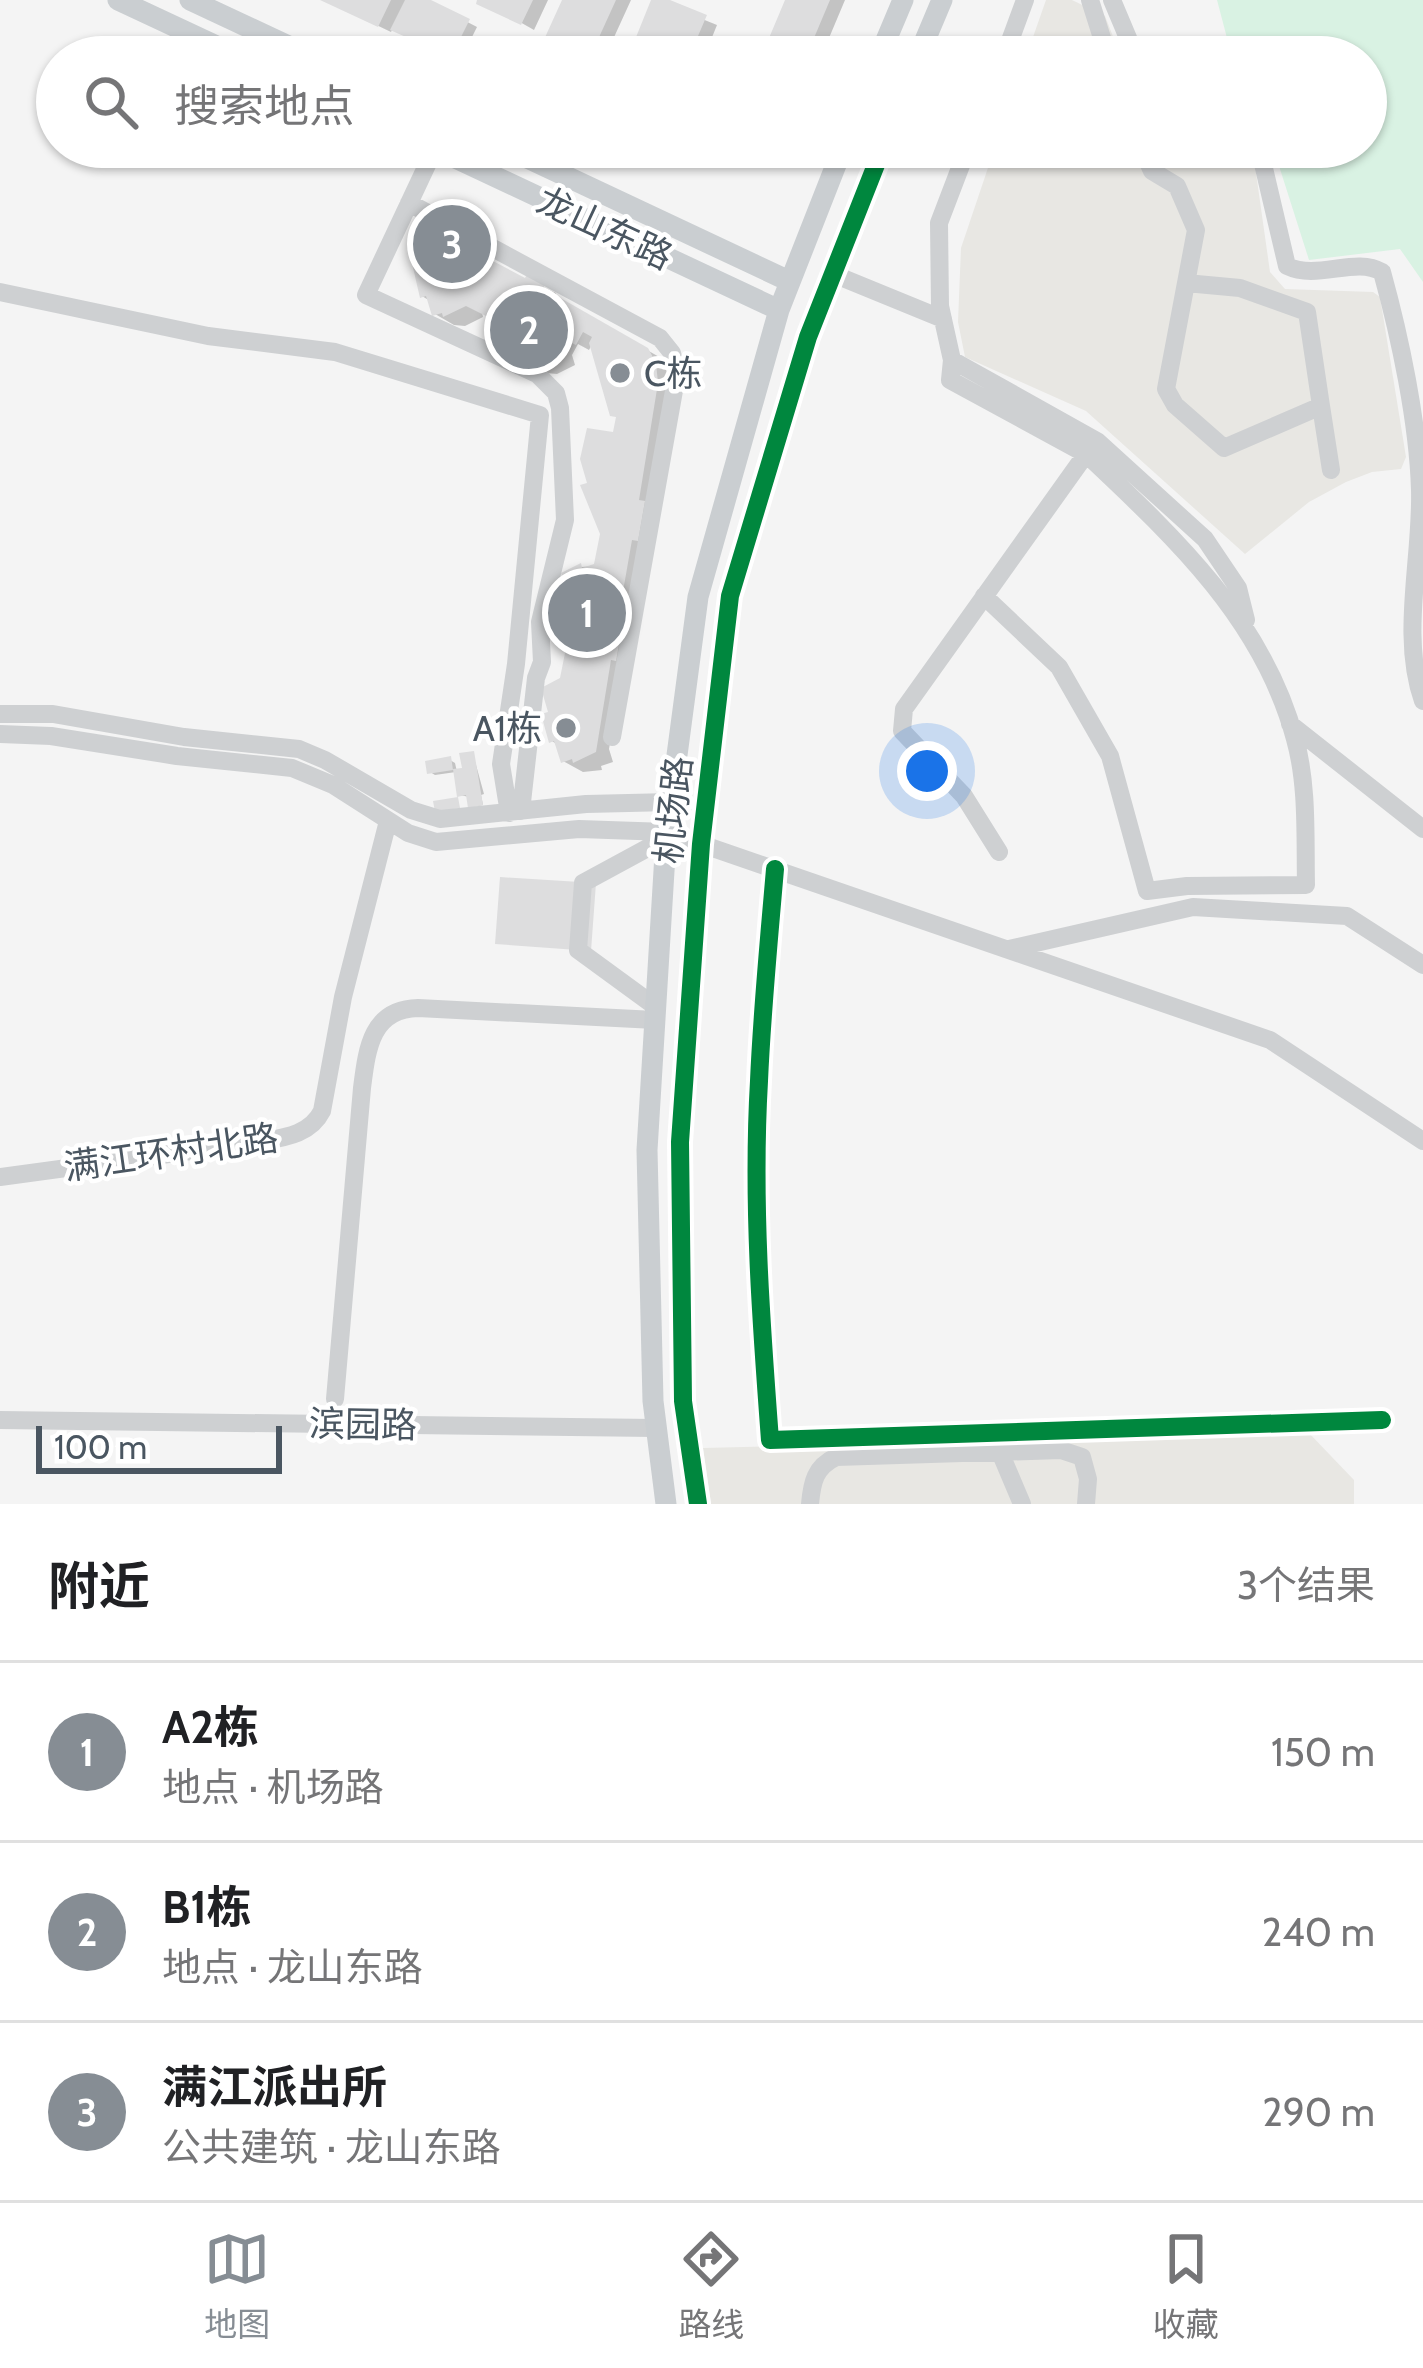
<!DOCTYPE html>
<html lang="zh">
<head>
<meta charset="utf-8">
<style>
	body { margin:0; font-family:Cabin,"Noto Sans SC",sans-serif; background:#f2f2f2; color:#202124 }
	.scale { position:absolute; left:36px; bottom:30px; width:246px; box-sizing:border-box; padding-left:12px; border:6px solid #4a5661; border-top:0; font-size:33px; line-height:42px; white-space:nowrap; color:#4a5661; -webkit-text-stroke:9px #fff; paint-order:stroke }
	.you { position:absolute; left:927px; top:771px; width:42px; height:42px; margin:-30px; border:9px solid #fff; border-radius:50%; background:#1a73e8; box-shadow:0 0 0 18px #1a73e833 }
	.badge { display:grid; place-items:center; width:78px; height:78px; border-radius:50%; background:#868d94; color:#fff; font-size:39px; font-weight:700 }
	.pin { position:absolute; translate:-50% -50%; border:6px solid #fff; box-shadow:0 3px 12px #0006 }
	.list { margin:0; padding:0; list-style:none }
	h2 { display:flex; justify-content:space-between; align-items:center; height:156px; margin:0; padding:0 48px; font-size:51px }
	h2 small { font-size:39px; font-weight:400; color:#757577 }
	.list li { display:grid; grid-template-columns:78px 1fr auto; gap:36px; align-items:center; box-sizing:border-box; height:180px; padding:0 48px; border-top:3px solid #e0e0e0 }
	.list b { display:block; font-size:45px; white-space:nowrap }
	.list p { margin:0; font-size:39px; white-space:nowrap; color:#757577 }
	.list em { font-size:39px; font-style:normal; color:#757577 }
	.icon { flex:none; width:66px; height:66px; fill:none; stroke:currentColor; stroke-width:2; stroke-linecap:round; stroke-linejoin:round }
	.map { position:relative; flex:none; width:1423px; height:1504px; overflow:hidden }
	.search { position:absolute; background:#fff; box-shadow:0 3px 9px #0004; left:36px; right:36px; top:36px; height:132px; display:flex; align-items:center; gap:30px; box-sizing:border-box; padding:0 42px; border-radius:66px; color:#757577; font-size:45px }
	.sheet { height:696px; background:#fff }
	nav { display:flex; justify-content:space-around; align-items:center; box-sizing:border-box; height:168px; border-top:3px solid #e0e0e0; background:#fff; font-size:33px; color:#757577 }
	nav a { display:grid; justify-items:center; gap:6px }
	nav .on { color:#868d94 }
	.map>svg:first-child { display:block }
	.commercial { fill:#e8e7e3 }
	.green { fill:#d9f2e3 }
	.shadow { fill:#0003 }
	.building { fill:#ddddde }
	.lines { fill:none; stroke-linecap:round; stroke-linejoin:round }
	.minor { stroke:#ced0d2; stroke-width:18 }
	.major { stroke:#caced1; stroke-width:21 }
	.cycleway-casing { stroke:#fff; stroke-width:26 }
	.cycleway { stroke:#00873e; stroke-width:18 }
	.poi-dot { fill:#868d94; stroke:#fff; stroke-width:4.5 }
	.labels { text-anchor:middle; dominant-baseline:central; stroke-width:9; stroke-linejoin:round; paint-order:stroke }
	.street-label { font-size:36px; fill:#4a5661; stroke:#fff }
	.poi-label { font-size:36px; fill:#4a5661; stroke:#fff; text-anchor:start }
</style>
</head>
<body>
<div class="map">
<svg width="1423" height="1504" viewBox="0 0 1423 1504">
	<rect width="100%" height="100%" fill="#f4f4f4"/>
	<path class="commercial" d="M1046 0H1072L1105 16 1121 57H1026Z
		M995 147H1164L1172 156 1197 162 1255 166 1270 272 1285 289 1373 292 1380 297 1406 457 1401 469 1372 472 1346 482 1309 502 1245 554 1086 411 965 357 958 322 961 248Z
		M1308 1432 1354 1480V1504H711L703 1448Z"/>
	<path class="green" d="M1217 0H1423V282L1400 249 1309 260 1273 147H1366V57H1232Z"/>
	<path class="shadow" d="M324 0H425L477 27 462 57H451L393 28 391 32Z
		M481 0H548L534 30Z
		M565 0H631L605 57H574Z
		M655 0 717 25 704 57H631Z
		M788 0H845L821 57H764Z
		M634 147H674L666 162Z
		M431 238 556 293 554 297 661 358 667 372 670 391 609 749 613 762 601 766 602 770 583 772 563 761 558 745 552 741V714L565 682 573 631 572 600 581 567 597 566 603 537 591 485 616 436 619 417 592 344 589 350 578 344 572 355 575 365 557 374 546 373 527 362 506 324 482 312 483 317 465 326 454 325 435 314 430 301 422 296Z
		M473 754 484 794 481 795 483 805 472 807 469 797 460 795 456 772 435 775 430 772 450 760 455 763 457 772 470 770Z"/>
	<path class="building" d="M320 0H391L378 27Z
		M405 0H431L470 19 451 57 390 30Z
		M477 0H533L521 25 476 4Z
		M562 0H616L590 57H571L542 44Z
		M651 0H670L707 15 689 57H628Z
		M785 0H830L806 57H761Z
		M493 42 524 57H486Z
		M431 235 432 239 444 235 525 278 527 274 546 284 543 288 648 348 656 363 658 383 639 500 645 501 638 541 632 540 618 620 623 621 616 661 611 660 596 752 573 763 572 759 561 763 554 741 549 743 541 714 548 712 541 688 560 678 570 628 562 600 569 598 561 573 581 563 582 568 594 564 600 534 580 485 587 483 580 459 587 428 613 432 616 417 610 416 589 343 592 337 583 332 576 345 565 340 558 354 546 358 547 362 524 364 518 344 512 346 503 316 492 319 466 306 443 317 442 313 432 316 426 296 420 298 408 246Z
		M474 751 483 805 468 808 466 795 457 797 453 769 462 768 459 753Z
		M451 756 453 770 427 774 425 761Z
		M458 797 460 808 435 812 433 801Z
		M500 877 596 883 591 951 495 944Z"/>
	<g class="lines">
		<path class="minor" d="M1090 0 1108 57
			M1112 0 1136 57
			M1004 57 1025 0
			M968 147 939 223 940 306 952 360 950 380 1086 454 904 709 902 731 964 796 999 852
			M1141 147 1152 171 1177 186 1196 230 1166 389 1175 405 1224 448 1321 406 1331 470
			M1259 147 1287 266C1318 281 1355 256 1382 272 1400 337 1418 422 1420 490 1422 558 1400 636 1423 701
			M435 148 366 295 537 374 556 393 560 408 565 520 540 622 542 662 536 678 521 811
			M409 203 660 338 672 353 677 374 612 737
			M833 274 943 319
			M1186 283 1240 288 1307 312 1321 406
			M0 292 208 336 335 352 540 415 516 664 501 764 509 813
			M952 360 1097 441 1205 539 1238 588 1246 620
			M984 596 1059 667 1110 756 1147 891 1187 886 1306 885C1305 838 1308 785 1295 739 1263 619 1173 536 1086 454
			M0 714H53L184 737 299 749 325 760 411 810 440 819 586 804 671 802
			M1290 724 1423 829
			M0 734 51 736 177 756 292 768 333 785 408 833 436 842 579 829 667 832
			M775 869C769 940 762 1010 759 1081 752 1201 761 1321 770 1440L1382 1420
			M1009 949 1193 907 1347 916 1423 965
			M656 1007 578 950 583 883 666 838 701 844 1270 1040 1423 1141
			M0 1177 265 1141C288 1137 311 1133 322 1111L343 997 388 821
			M335 1399 362 1088C367 1049 371 1009 418 1008L655 1020
			M0 1420 655 1428
			M1000 1452 1022 1504
			M810 1504C812 1482 815 1467 836 1457L1061 1450 1082 1457 1088 1479 1086 1504"/>
		<path class="major" d="M118 0 240 57
			M190 0 312 57
			M879 57 903 0
			M918 57 942 0
			M432 147 779 310
			M504 147 789 281
			M666 1504 653 1401 647 1150 666 838 698 597 779 310 843 147
			M698 1504 683 1401 680 1142 701 844 730 596 808 337 883 147"/>
		<g class="cycleway-casing">
			<path id="cycleway" d="M775 869C769 940 762 1010 759 1081 752 1201 761 1321 770 1440L1382 1420
				M698 1504 683 1401 680 1142 701 844 730 596 808 337 883 147"/>
		</g>
		<use href="#cycleway" class="cycleway"/>
	</g>
	<g class="poi-dot">
		<circle cx="620" cy="373" r="12"/>
		<circle cx="566" cy="728" r="12"/>
	</g>
	<g class="labels">
		<g class="street-label">
			<text transform="translate(605 228) rotate(25)">龙山东路</text>
			<text transform="translate(673 810) rotate(-84)">机场路</text>
			<text transform="translate(171 1152) rotate(-8)">满江环村北路</text>
			<text transform="translate(363 1424) rotate(1)">滨园路</text>
		</g>
		<g class="poi-label">
			<text x="644" y="373">C栋</text>
			<text x="542" y="728" text-anchor="end">A1栋</text>
		</g>
	</g>
</svg>
<div class="scale">100 m</div>
<div class="you"></div>
<div class="pin badge" style="left:587px;top:613px">1</div>
<div class="pin badge" style="left:529px;top:330px">2</div>
<div class="pin badge" style="left:452px;top:244px">3</div>
<div class="search"><svg class="icon" aria-label="search" viewBox="0 0 24 24"><circle cx="10" cy="10" r="6"/><path d="M15 15l6 6"/></svg>搜索地点</div>
</div>
<section class="sheet">
<h2>附近<small>3个结果</small></h2>
<ul class="list">
<li><span class="badge">1</span><div><b>A2栋</b><p>地点 · 机场路</p></div><em>150 m</em></li>
<li><span class="badge">2</span><div><b>B1栋</b><p>地点 · 龙山东路</p></div><em>240 m</em></li>
<li><span class="badge">3</span><div><b>满江派出所</b><p>公共建筑 · 龙山东路</p></div><em>290 m</em></li>
</ul>
</section>
<nav>
<a class="on"><svg class="icon" aria-label="map" viewBox="0 0 24 24"><path d="M3 6l6-2 6 2 6-2v14l-6 2-6-2-6 2zM9 4v14M15 6v14"/></svg>地图</a>
<a><svg class="icon" aria-label="directions" viewBox="0 0 24 24"><path d="M12 3l9 9-9 9-9-9zM9 14v-3h6M13 9l2 2-2 2"/></svg>路线</a>
<a><svg class="icon" aria-label="saved" viewBox="0 0 24 24"><path d="M7 4h10v16l-5-4-5 4z"/></svg>收藏</a>
</nav>
</body>
</html>
